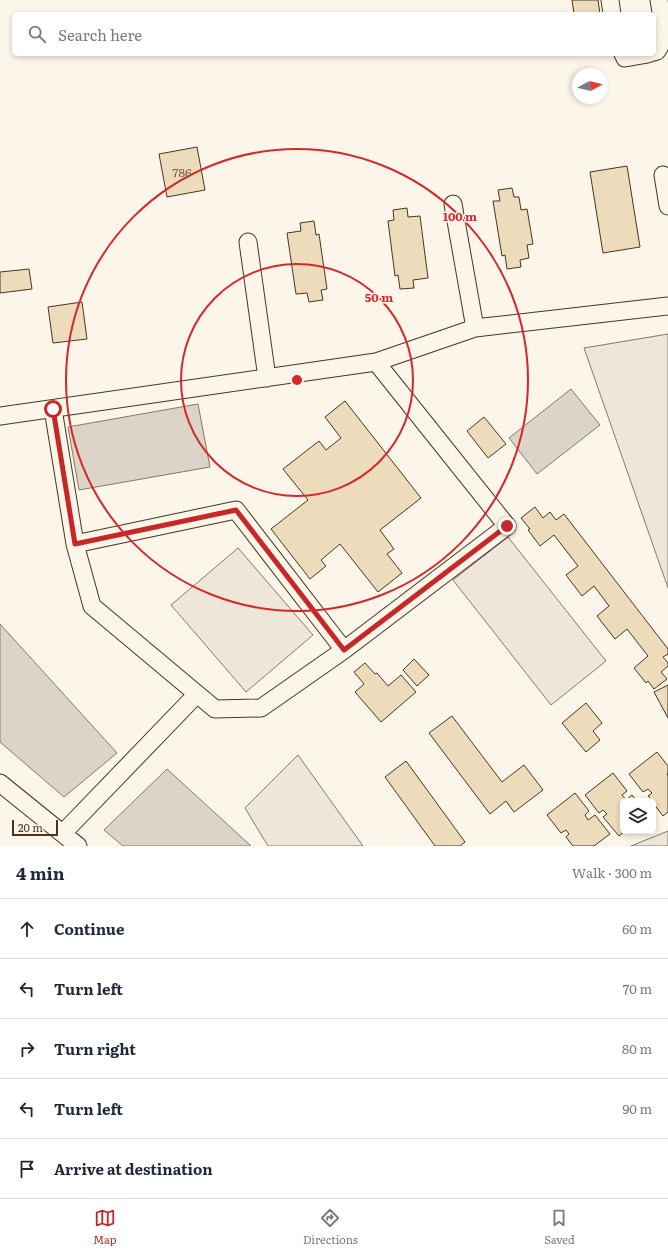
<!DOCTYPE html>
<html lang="en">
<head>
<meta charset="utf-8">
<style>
	body { margin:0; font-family:Literata,serif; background:#f2f2f3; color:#1f2937 }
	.controls { position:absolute; right:12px; bottom:12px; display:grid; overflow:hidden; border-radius:6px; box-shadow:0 2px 6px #0003 }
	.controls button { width:36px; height:36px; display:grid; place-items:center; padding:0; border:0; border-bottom:1px solid #e0e1e3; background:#fff; color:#1f2937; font:20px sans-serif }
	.compass { position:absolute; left:572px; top:68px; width:36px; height:36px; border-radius:50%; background:#fff; box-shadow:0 2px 6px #0003; rotate:82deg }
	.scale { position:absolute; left:12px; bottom:10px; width:46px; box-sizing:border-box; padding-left:4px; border:2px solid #4a3520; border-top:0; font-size:11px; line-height:14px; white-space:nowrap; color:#4a3520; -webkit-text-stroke:3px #fbf6e9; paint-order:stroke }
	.stop { position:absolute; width:12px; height:12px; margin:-9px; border:3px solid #c62828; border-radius:50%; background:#fff }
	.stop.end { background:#c62828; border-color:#fff; box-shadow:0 1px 4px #0008 }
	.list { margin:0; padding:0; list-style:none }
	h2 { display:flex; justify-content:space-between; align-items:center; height:52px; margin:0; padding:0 16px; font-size:17px }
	h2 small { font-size:13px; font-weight:400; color:#747a83 }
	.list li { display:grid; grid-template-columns:26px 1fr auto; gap:12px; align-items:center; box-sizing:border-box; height:60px; padding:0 16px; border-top:1px solid #e0e1e3 }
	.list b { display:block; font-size:15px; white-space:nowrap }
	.list em { font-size:13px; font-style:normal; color:#747a83 }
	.icon { flex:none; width:22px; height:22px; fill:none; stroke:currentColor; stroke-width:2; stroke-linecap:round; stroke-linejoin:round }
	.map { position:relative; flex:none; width:668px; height:846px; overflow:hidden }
	.search { position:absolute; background:#fff; box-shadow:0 2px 6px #0003; left:12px; right:12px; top:12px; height:44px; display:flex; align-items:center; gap:10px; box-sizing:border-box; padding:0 14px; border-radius:6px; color:#747a83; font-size:15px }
	.sheet { height:352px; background:#fff }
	nav { display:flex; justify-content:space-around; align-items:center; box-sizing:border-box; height:56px; border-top:1px solid #e0e1e3; background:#fff; font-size:11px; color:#747a83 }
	nav a { display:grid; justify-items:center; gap:2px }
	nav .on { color:#c62828 }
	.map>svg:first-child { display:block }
	.green { fill:#ede6d9; stroke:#887966 }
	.water { fill:#dcd4c6; stroke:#887966 }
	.building { fill:#ecdcbc; stroke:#4a3520 }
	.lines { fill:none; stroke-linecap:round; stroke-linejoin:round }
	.minor-casing { stroke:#4a3520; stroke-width:19 }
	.minor { stroke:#fbf6e9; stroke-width:17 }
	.route { stroke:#c62828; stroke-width:5 }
	.ring { fill:none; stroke:#d62828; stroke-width:2 }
	.labels { text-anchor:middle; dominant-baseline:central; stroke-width:3; stroke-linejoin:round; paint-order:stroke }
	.number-label { font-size:12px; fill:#725f47 }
	.centre { fill:#d62828; stroke:#fbf6e9; stroke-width:2 }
	.ring-label { font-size:12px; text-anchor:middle; font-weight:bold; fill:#d62828; stroke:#fbf6e9; stroke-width:3; stroke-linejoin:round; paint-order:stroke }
</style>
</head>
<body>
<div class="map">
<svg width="668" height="846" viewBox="0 0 668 846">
	<rect width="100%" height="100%" fill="#fbf6e9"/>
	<path class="green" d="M668 334V588L584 348Z
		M508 537 606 661 551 705 453 580Z
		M238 548 313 635 246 692 171 605Z
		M298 755 363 846H268L245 808Z
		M668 831V846H631Z"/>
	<path class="water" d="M571 389 600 425 537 474 509 438Z
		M198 404 210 467 79 490 68 427Z
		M0 624 117 753 64 797 0 742Z
		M167 769 251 846H123L104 830Z"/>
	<path class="building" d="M572 0H598L600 14H574Z
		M197 147 205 190 167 197 159 154Z
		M627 166 640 247 603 253 590 172Z
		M512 188 514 197H519L521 210 527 209 533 244 527 245 529 258 520 260 521 267 507 269 505 255 502 256 493 201H500L498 190Z
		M407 208 408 217 420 216 428 278 413 280 414 288 400 289 398 275 395 276 388 221 394 220 393 210Z
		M314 221 316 235 319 234 327 289 321 290 323 300 309 302 307 293 296 294 287 233 301 231 300 223Z
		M29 269 32 289 0 293V272Z
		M82 302 87 339 53 343 48 307Z
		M345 401 421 498 380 530 394 549 387 554 402 573 378 592 340 544 321 560 326 566 310 579 271 529 308 500 283 469 319 441 326 450 341 438 325 417Z
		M484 417 506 444 488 458 467 431Z
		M535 507 543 518 550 512 556 520 564 514 668 649V654L663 657 668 663V666L661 672 667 679 654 689 648 681 646 683 634 668 648 656 627 629 615 639 597 616 609 606 594 586 582 596 566 575 578 566 554 535 540 546 528 530 530 529 521 518Z
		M414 659 429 675 417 686 403 670Z
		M365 663 375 674 377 673 388 686 401 675 416 692 381 722 355 692 364 684 354 672Z
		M668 685V718L654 692Z
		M586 703 602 723 593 731 600 740 586 752 562 723Z
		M452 716 502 782 524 765 543 790 514 812 506 801 490 814 429 733Z
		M657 752 668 766V773L667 774 668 776V812L663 816 653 803V801L648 796 652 793 648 789 643 792 629 774Z
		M406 761 465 842 460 846H435L385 777Z
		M613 773 627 791 622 795 626 800 632 795 637 801H623V831H625L619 836 603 817 607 814 603 810 599 813 585 795Z
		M575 793 589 811 585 815 588 820 595 815 610 834 594 846H573L566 837 569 834 566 830 561 833 547 815Z"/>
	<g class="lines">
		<g class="minor-casing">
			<path id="minor" d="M610 0 612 14
				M654 52 657 51 665 37 659 0
				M623 54 625 58 648 54
				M663 175 668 206
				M453 204 475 328
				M248 242 267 378
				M53 409 75 544 92 606 215 709 261 708 344 650 507 526 376 362
				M0 416 376 362 475 328 668 306
				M75 544 236 510 344 650
				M0 783 78 846
				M63 833 197 694"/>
		</g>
		<use href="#minor" class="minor"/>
	</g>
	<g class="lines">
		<path class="route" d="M53 409 75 544 236 510 344 650 507 526"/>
	</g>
	<g class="ring">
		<circle cx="297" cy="380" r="116"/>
		<circle cx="297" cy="380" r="231"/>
	</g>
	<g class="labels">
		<g class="number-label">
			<text x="182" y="172">786</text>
		</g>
	</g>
	<circle cx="297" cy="380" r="6" class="centre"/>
	<g class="ring-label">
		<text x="460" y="221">100 m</text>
		<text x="379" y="302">50 m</text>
	</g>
</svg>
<div class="controls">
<button><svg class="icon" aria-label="layers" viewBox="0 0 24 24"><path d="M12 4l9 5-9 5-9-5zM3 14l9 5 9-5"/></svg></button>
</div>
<svg class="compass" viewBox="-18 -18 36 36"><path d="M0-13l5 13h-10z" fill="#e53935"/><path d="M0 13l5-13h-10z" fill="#747a83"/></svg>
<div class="scale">20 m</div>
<div class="stop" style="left:53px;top:409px"></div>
<div class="stop end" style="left:507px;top:526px"></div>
<div class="search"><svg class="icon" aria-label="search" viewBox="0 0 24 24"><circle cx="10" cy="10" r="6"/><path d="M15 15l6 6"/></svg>Search here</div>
</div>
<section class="sheet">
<h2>4 min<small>Walk · 300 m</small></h2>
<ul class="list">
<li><svg class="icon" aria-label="ahead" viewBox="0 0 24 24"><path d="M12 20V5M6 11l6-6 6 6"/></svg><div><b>Continue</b></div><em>60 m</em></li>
<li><svg class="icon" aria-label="left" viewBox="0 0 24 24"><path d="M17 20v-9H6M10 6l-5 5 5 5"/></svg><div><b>Turn left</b></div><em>70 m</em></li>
<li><svg class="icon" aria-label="right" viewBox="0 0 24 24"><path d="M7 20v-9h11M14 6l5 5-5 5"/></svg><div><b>Turn right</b></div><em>80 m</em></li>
<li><svg class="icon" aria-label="left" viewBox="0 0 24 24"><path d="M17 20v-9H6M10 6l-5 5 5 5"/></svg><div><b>Turn left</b></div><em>90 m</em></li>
<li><svg class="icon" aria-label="arrive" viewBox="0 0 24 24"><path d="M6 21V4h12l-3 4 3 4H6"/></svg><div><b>Arrive at destination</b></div></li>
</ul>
</section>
<nav>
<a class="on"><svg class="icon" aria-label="map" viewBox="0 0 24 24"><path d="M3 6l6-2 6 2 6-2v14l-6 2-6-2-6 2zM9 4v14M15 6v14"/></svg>Map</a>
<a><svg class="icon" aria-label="directions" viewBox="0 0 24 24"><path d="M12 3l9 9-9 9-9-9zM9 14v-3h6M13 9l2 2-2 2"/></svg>Directions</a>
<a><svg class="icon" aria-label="saved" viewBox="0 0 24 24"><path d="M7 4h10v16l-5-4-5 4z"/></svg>Saved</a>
</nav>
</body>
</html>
